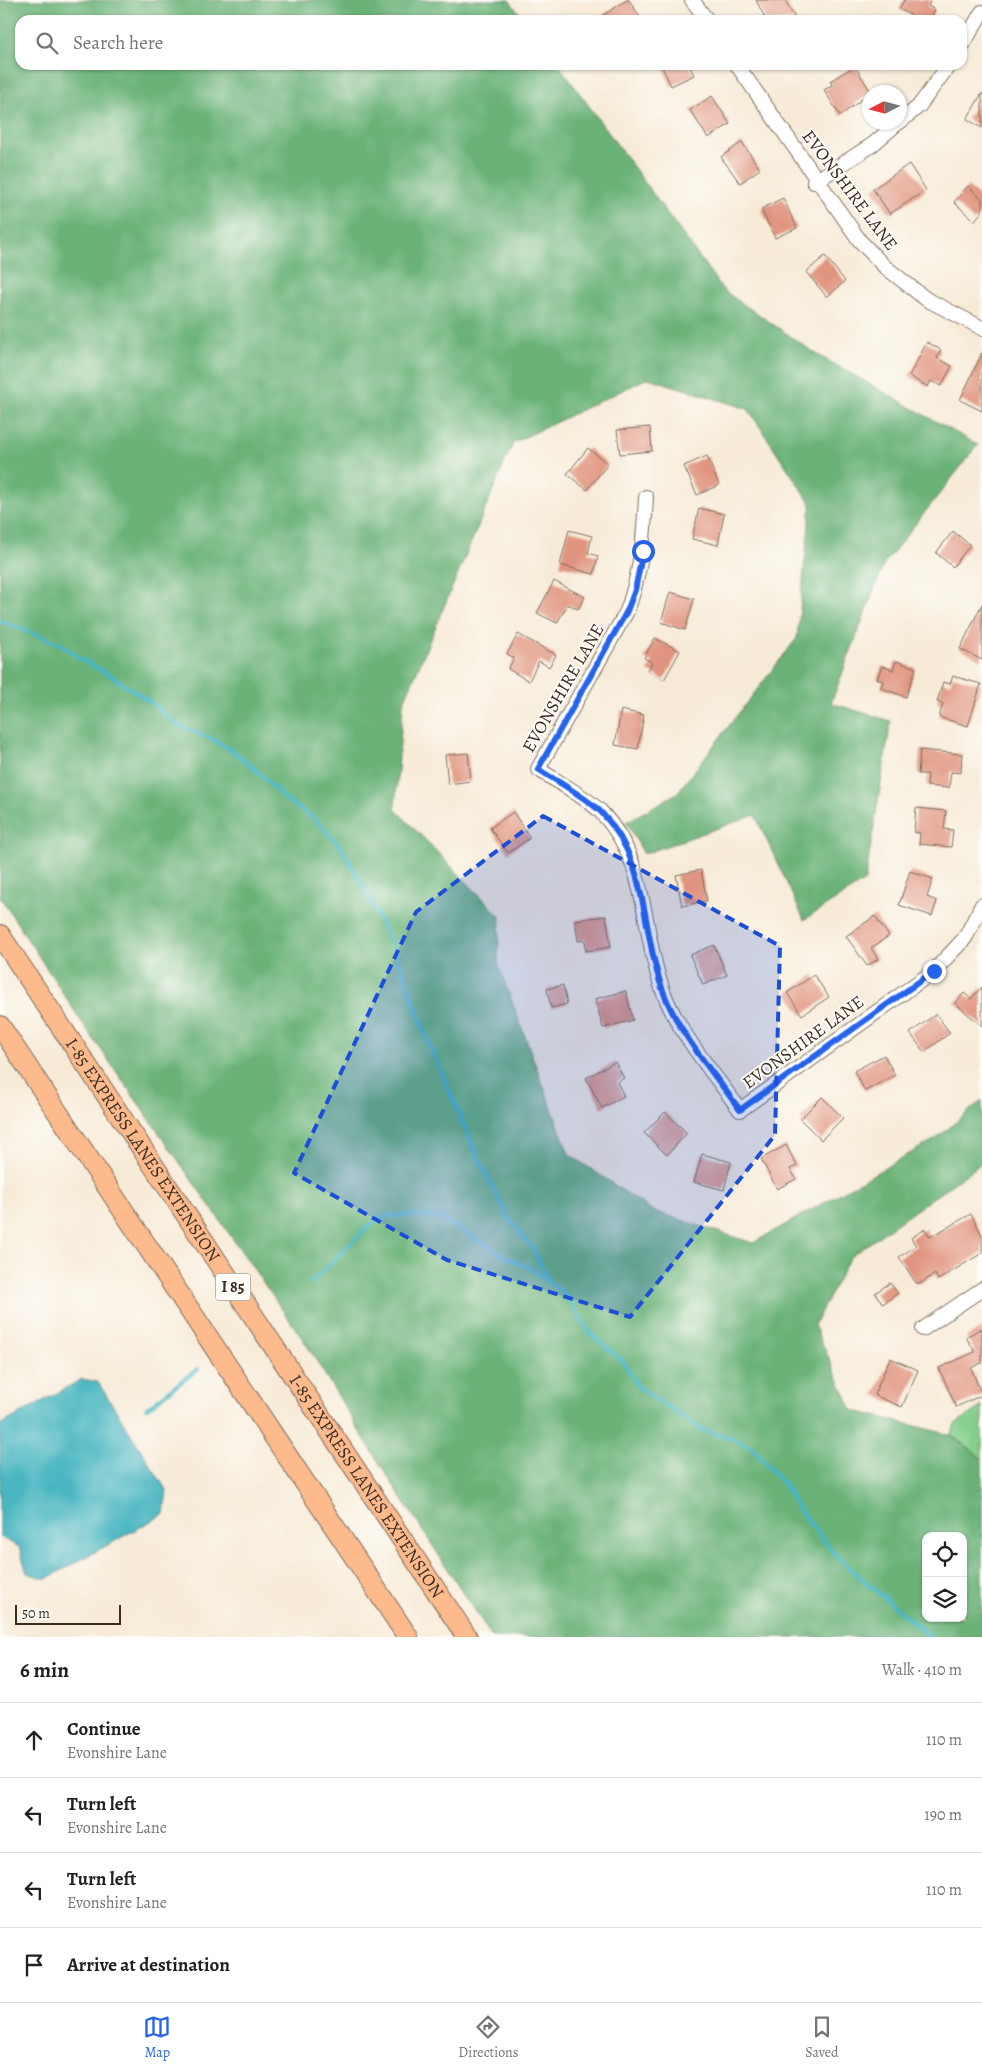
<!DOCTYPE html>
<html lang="en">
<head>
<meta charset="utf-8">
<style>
	body { margin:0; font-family:Alegreya,serif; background:#f6f6f6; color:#202124 }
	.controls { position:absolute; right:15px; bottom:15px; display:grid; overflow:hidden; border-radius:10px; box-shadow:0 1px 4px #0004 }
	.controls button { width:45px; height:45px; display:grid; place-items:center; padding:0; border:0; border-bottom:1px solid #e0e0e0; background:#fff; color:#202124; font:25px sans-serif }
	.compass { position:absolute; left:862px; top:85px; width:45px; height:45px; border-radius:50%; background:#fff; box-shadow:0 1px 4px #0004; rotate:264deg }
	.scale { position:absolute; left:15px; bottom:12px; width:106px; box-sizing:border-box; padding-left:5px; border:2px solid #3b2a1e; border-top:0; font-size:14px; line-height:18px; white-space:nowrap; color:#3b2a1e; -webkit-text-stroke:4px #fdfcf7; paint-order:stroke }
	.stop { position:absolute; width:15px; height:15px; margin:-11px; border:4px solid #2563eb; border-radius:50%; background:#fff }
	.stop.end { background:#2563eb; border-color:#fff; box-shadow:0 1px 5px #0008 }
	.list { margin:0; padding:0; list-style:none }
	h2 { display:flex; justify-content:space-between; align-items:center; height:65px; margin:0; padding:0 20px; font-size:21px }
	h2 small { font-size:16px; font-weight:400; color:#757577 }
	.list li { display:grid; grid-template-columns:32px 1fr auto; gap:15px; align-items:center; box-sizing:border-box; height:75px; padding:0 20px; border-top:1px solid #e0e0e0 }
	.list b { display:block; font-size:19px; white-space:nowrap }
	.list p { margin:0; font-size:16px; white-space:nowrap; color:#757577 }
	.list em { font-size:16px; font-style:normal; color:#757577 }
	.icon { flex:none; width:28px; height:28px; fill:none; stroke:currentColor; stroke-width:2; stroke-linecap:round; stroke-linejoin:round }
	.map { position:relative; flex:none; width:982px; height:1637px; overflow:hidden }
	.search { position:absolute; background:#fff; box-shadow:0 1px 4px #0004; left:15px; right:15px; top:15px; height:55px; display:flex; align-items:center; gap:12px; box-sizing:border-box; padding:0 18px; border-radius:15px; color:#757577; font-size:19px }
	.sheet { height:365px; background:#fff }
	nav { display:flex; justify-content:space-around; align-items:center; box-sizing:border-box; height:70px; border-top:1px solid #e0e0e0; background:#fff; font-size:14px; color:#757577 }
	nav a { display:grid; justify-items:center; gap:2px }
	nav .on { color:#2563eb }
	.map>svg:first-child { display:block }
	.green { fill:#84cf8c; stroke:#607c55 }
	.forest { fill:#6bb278; stroke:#536e4b; fill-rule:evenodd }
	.water { fill:#48b6c1; stroke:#427070 }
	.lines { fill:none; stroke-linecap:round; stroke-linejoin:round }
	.stream { stroke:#48b6c1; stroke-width:4.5 }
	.building { fill:#e1947f }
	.minor-casing { stroke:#7d6e5f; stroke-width:16 }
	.highway-casing { stroke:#7d6e5f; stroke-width:22 }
	.minor { stroke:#fff; stroke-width:14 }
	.highway { stroke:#fcba8d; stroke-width:20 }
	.route { stroke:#2563eb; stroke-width:6 }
	.marked { fill:#1d4ed8; fill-opacity:0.2; stroke:#1d4ed8; stroke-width:4; stroke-dasharray:10 6; stroke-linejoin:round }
	.labels { text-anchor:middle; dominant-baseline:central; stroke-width:4; stroke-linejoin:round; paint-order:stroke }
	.shield { fill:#fdfcf7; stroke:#75695f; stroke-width:1 }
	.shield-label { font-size:16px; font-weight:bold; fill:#3b2a1e }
	.street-label { font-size:18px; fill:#3b2a1e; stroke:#fdfcf7 }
</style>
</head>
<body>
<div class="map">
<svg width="982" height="1637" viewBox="0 0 982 1637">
	<rect width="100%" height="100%" fill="#fdfcf7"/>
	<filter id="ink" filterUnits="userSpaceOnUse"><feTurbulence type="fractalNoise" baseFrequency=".02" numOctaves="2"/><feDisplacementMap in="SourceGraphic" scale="10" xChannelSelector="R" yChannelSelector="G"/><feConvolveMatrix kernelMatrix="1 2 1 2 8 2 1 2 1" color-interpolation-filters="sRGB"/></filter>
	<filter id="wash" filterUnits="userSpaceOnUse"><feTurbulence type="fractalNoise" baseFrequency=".0096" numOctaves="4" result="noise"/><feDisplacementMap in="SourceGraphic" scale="20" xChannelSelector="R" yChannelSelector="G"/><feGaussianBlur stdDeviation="1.12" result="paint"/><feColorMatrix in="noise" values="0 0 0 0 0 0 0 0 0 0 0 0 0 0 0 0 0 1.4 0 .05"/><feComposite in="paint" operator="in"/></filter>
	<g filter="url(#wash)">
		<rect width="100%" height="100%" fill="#f7ebd8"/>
		<path class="green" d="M982 1406V1459L951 1435 955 1424Z"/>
		<path class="forest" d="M0 0H509L525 20H20V65H559L724 291 818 355 978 445 884 564 831 703 891 721 865 881 804 920 755 815 644 854 626 822 677 793 797 638 811 504 748 409 648 378 513 443 403 704 395 809 500 916 498 964 569 1154 653 1211 753 1243 937 1138 982 1100V1163L850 1257 814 1325 852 1410 951 1435 982 1459V1637H492L386 1474 306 1344 81 1021 0 897ZM926 1536H963V1618H926Z"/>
		<path class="water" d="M82 1379 98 1382 167 1491 164 1514 46 1579 27 1573 19 1547 0 1537V1425Z"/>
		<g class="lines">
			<path class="stream" d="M0 621 61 644 79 658 113 677 156 706 176 724 212 739 236 753 257 771 285 799 316 820 341 847 366 891 398 958 429 1044 479 1160 508 1218 533 1249 547 1279
				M311 1283 368 1226 383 1217 403 1215 439 1217 506 1257 530 1268 566 1295 590 1333 624 1362 638 1387 701 1429 734 1439 753 1448 785 1486 798 1509 838 1558 930 1637
				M147 1408 198 1369"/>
		</g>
		<g id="blocks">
			<path class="building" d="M627 0H629L642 20H595Z
				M756 0H785L796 20H766Z
				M904 0H931L928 6 935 10 930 20H920L899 9Z
				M661 65H689L694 75 671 86Z
				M855 66 871 92 840 116 824 90 832 85 830 81Z
				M982 93V128L967 119Z
				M712 96 730 124 708 138 690 110Z
				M742 142 760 169 740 183 721 157Z
				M909 164 926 190 890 214 873 189Z
				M968 186 982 199V212L974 221 954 202Z
				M783 198 797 228 775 238 761 209Z
				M825 256 845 281 827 297 806 272Z
				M927 342 941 350 937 358 952 366 941 386 931 381 928 387 909 376Z
				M982 353V411L960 400Z
				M650 427 652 451 620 454 617 430Z
				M588 448 608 464 587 490 567 474Z
				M707 456 719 485 697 495 684 466Z
				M699 508 724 514 718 545 692 539Z
				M569 530 592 536 588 553 598 556 594 574 560 565Z
				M953 531 970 545 953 567 936 553Z
				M554 581 585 597 578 609 568 604 557 623 537 613Z
				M670 592 694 599 685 630 661 622Z
				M982 604V660L960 649Z
				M518 634 556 655 549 667 539 661 529 681 508 669 514 658 507 654Z
				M655 638 680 651 664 680 648 671 652 662 644 658Z
				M896 661 916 668 906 697 881 688 883 681 877 679 882 666 893 670Z
				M953 676 981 684 968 726 939 717 943 704 937 702 943 682 950 684Z
				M621 710 644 715 638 749 615 745Z
				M920 750 962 754 961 773 951 772 949 788 927 786 928 774H918Z
				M468 753 471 781 448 784 445 755Z
				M916 808 946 811 944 829 953 830 951 847 919 844 920 833 914 832Z
				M513 812 530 838 508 853 490 828Z
				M701 870 707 901 682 906 676 875Z
				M910 871 933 879 927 897 937 901 932 916 899 905Z
				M606 916 611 947 586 951 585 940 578 941 575 920Z
				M875 916 889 936 871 948 878 959 867 966 846 936Z
				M714 945 727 975 703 985 690 955Z
				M814 975 829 997 802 1015 787 993Z
				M563 985 567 1004 551 1008 547 989Z
				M982 987V1026L955 1003 964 993 971 999Z
				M626 991 633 1020 603 1028 595 999Z
				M936 1014 950 1033 924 1052 910 1033Z
				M884 1055 895 1075 865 1091 854 1071Z
				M615 1062 624 1078 617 1082 624 1096 602 1108 586 1078Z
				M822 1097 843 1118 821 1140 800 1119Z
				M665 1112 687 1133 667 1155 644 1133Z
				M786 1145 797 1166 790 1169 796 1179 777 1189 761 1159Z
				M702 1154 731 1162 724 1190 694 1182Z
				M971 1214 982 1235V1253L938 1280 935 1274 921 1283H916L899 1257 916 1246 911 1238 925 1229 930 1237Z
				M890 1283 898 1293 883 1304 875 1293Z
				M982 1328V1364L981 1363 971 1368 982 1395 956 1407 939 1368 975 1352 966 1337Z
				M890 1358 918 1370 902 1407 874 1395Z"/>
		</g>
	</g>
	<g filter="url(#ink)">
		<use href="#blocks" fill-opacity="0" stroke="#7d6e5f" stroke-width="1"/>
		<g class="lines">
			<g class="minor-casing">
				<path id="minor" d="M692 0 707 20
					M962 46 982 12
					M737 65 860 241 884 266 926 299 982 328
					M900 122 919 106 949 65
					M814 182 872 145 899 122
					M646 497C644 537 641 573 627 611L538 769C556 781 586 797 601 812 651 864 640 933 665 996 681 1036 715 1075 740 1110L934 971 965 938 982 905
					M923 1329 982 1289"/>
			</g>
			<g class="highway-casing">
				<g id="highway">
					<path id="s1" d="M0 935 467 1637"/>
					<path d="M0 1026 408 1637"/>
				</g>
			</g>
			<use href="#minor" class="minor"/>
			<use href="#highway" class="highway"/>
		</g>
	</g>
	<g class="lines" filter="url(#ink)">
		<path class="route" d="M643 551 635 590 627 611 538 769C556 781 586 797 601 812 651 864 640 933 665 996 681 1036 715 1075 740 1110L934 971"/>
	</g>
	<path class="marked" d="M543 816 780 946 775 1135 630 1317 447 1260 294 1173 416 912Z"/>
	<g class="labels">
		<rect class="shield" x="215.5" y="1273.5" width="35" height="27" rx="4"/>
		<g class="shield-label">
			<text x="233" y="1287">I 85</text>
		</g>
		<g class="street-label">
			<text transform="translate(850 190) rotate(53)">EVONSHIRE LANE</text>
			<text transform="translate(563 688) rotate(-60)">EVONSHIRE LANE</text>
			<text transform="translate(803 1042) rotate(-36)">EVONSHIRE LANE</text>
			<text stroke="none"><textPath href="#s1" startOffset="258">I-85 EXPRESS LANES EXTENSION</textPath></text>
			<text stroke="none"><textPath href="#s1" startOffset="662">I-85 EXPRESS LANES EXTENSION</textPath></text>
		</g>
	</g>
</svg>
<div class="controls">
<button><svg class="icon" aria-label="locate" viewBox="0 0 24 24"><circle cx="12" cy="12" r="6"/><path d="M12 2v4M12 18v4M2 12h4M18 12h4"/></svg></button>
<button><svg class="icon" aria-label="layers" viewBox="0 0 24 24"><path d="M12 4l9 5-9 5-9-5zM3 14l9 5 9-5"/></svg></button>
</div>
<svg class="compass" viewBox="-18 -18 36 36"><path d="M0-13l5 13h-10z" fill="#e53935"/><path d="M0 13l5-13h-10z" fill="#757577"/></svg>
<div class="scale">50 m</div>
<div class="stop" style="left:643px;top:551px"></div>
<div class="stop end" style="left:934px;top:971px"></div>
<div class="search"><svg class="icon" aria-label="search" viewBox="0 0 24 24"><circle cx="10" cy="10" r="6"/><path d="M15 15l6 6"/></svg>Search here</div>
</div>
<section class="sheet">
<h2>6 min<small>Walk · 410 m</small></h2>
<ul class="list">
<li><svg class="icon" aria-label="ahead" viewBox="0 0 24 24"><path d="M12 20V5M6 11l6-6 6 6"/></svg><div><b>Continue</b><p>Evonshire Lane</p></div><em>110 m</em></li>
<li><svg class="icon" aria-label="left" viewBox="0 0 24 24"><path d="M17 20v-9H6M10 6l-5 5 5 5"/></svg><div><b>Turn left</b><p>Evonshire Lane</p></div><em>190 m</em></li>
<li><svg class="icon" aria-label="left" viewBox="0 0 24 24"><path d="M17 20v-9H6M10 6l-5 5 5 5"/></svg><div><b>Turn left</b><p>Evonshire Lane</p></div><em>110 m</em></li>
<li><svg class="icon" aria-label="arrive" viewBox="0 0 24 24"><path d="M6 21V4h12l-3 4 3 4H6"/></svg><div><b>Arrive at destination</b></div></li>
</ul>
</section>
<nav>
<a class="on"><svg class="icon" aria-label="map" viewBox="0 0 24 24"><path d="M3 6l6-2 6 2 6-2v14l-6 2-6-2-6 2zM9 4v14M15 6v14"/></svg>Map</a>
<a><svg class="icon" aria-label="directions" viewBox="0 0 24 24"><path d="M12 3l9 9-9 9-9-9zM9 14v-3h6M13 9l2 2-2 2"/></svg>Directions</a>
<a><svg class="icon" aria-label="saved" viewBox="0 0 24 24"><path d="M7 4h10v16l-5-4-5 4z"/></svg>Saved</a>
</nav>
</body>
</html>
